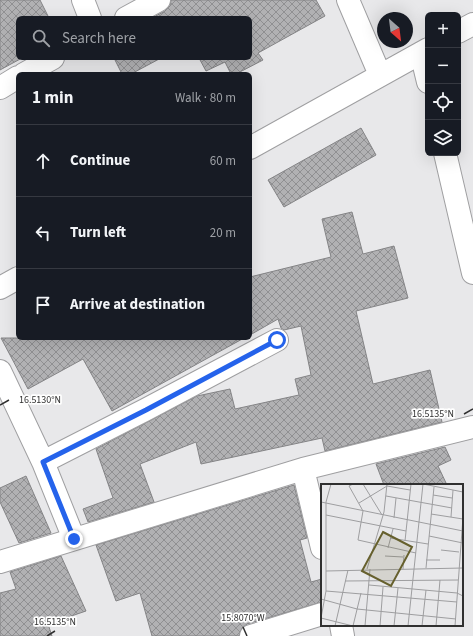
<!DOCTYPE html>
<html lang="en">
<head>
<meta charset="utf-8">
<style>
	body { margin:0; font-family:"Source Sans 3",sans-serif; background:#242831; color:#f1f3f6 }
	.controls { position:absolute; right:12px; top:12px; display:grid; overflow:hidden; border-radius:6px; box-shadow:0 4px 16px #0002 }
	.controls button { width:36px; height:36px; display:grid; place-items:center; padding:0; border:0; border-bottom:1px solid #363941; background:#171b24; color:#f1f3f6; font:20px sans-serif }
	.compass { position:absolute; left:377px; top:12px; width:36px; height:36px; border-radius:50%; background:#171b24; box-shadow:0 4px 16px #0002; rotate:152deg }
	.stop { position:absolute; width:12px; height:12px; margin:-9px; border:3px solid #2563eb; border-radius:50%; background:#fff }
	.stop.end { background:#2563eb; border-color:#fff; box-shadow:0 1px 4px #0008 }
	.list { margin:0; padding:0; list-style:none }
	h2 { display:flex; justify-content:space-between; align-items:center; height:52px; margin:0; padding:0 16px; font-size:17px }
	h2 small { font-size:13px; font-weight:400; color:#9ea1a6 }
	.list li { display:grid; grid-template-columns:26px 1fr auto; gap:12px; align-items:center; box-sizing:border-box; height:72px; padding:0 16px; border-top:1px solid #363941 }
	.list b { display:block; font-size:15px; white-space:nowrap }
	.list em { font-size:13px; font-style:normal; color:#9ea1a6 }
	.icon { flex:none; width:22px; height:22px; fill:none; stroke:currentColor; stroke-width:2; stroke-linecap:round; stroke-linejoin:round }
	.map { position:relative; flex:none; width:473px; height:636px; overflow:hidden }
	.search { position:absolute; background:#171b24; box-shadow:0 4px 16px #0002; left:16px; top:16px; width:236px; height:44px; display:flex; align-items:center; gap:10px; box-sizing:border-box; padding:0 14px; border-radius:6px; color:#9ea1a6; font-size:15px }
	.panel { position:absolute; background:#171b24; box-shadow:0 4px 16px #0002; left:16px; top:72px; width:236px; height:268px; border-radius:6px }
	.map>svg:first-child { display:block }
	.building { fill:url(#building-cross-hatch); stroke:#848486 }
	.lines { fill:none; stroke-linecap:round; stroke-linejoin:round }
	.minor-casing { stroke:#9f9fa1; stroke-width:24 }
	.minor { stroke:#fff; stroke-width:22 }
	.route { stroke:#2563eb; stroke-width:5 }
	.ticks { fill:none; stroke:#303030; stroke-width:1.5 }
	.inset-road { fill:none; stroke:#9e9ea0; stroke-width:1 }
	.view { fill:#66602d; fill-opacity:0.15; stroke:#66602d; stroke-width:2 }
	.inset-edge { fill:none; stroke:#303030; stroke-width:2 }
	.ticks-label { font-size:10px; text-anchor:middle; fill:#303030; stroke:#fff; stroke-width:3.5; stroke-linejoin:round; paint-order:stroke }
</style>
</head>
<body>
<div class="map">
<svg width="473" height="636" viewBox="0 0 473 636">
	<defs>
		<pattern id="building-cross-hatch" width="8" height="8" patternUnits="userSpaceOnUse"><rect width="8" height="8" fill="#b1b1b3"/><path d="M0 0l8 8M0 8l8-8" fill="none" stroke="#909092"/></pattern>
	</defs>
	<rect width="100%" height="100%" fill="#e8e8ea"/>
	<path class="building" d="M0 0H40L49 18H18V58H22L0 70Z
		M171 0H316L325 16 258 53 263 60 236 74H231L225 62 206 71 199 58H250V18H152L165 11 170 6Z
		M114 58H161L131 74H122Z
		M361 128 376 155 284 207 268 180Z
		M352 212 363 254 394 246 408 298 356 311 373 384 430 370 442 422 325 451 322 438 201 464 196 442 140 464 154 502 88 522 83 509 113 498 96 449 197 396 230 389 235 409 299 395 295 379 311 375 301 326 284 330 281 328 278 319 250 335V277L331 257 322 219Z
		M1 338H244L112 411 83 359 28 389Z
		M445 447 451 460 438 466 447 485H384L376 464Z
		M26 476 51 533 19 543 0 502V488Z
		M294 485 307 538 300 540 311 582 322 579V602L247 624 242 628 239 636H152L140 593 116 601 96 545Z
		M61 556 86 611 48 624 52 636H0V593L16 589 10 572Z"/>
	<g class="lines">
		<g class="minor-casing">
			<path id="minor" d="M83 0 90 18
				M348 0 380 75
				M126 18 159 0
				M458 32 473 24
				M421 53 428 82
				M24 74 53 58
				M0 88 18 77
				M250 148 428 49
				M445 153 473 273
				M0 288 18 278
				M0 371 43 462 74 539
				M43 462 145 410 277 340
				M303 469 322 548
				M0 562 303 469 473 427
				M341 625 343 636
				M251 636 322 614"/>
		</g>
		<use href="#minor" class="minor"/>
	</g>
	<g class="lines">
		<path class="route" d="M74 539 43 462 146 410 277 340"/>
	</g>
	<path class="ticks" d="M0 405 9 400M464 414 473 409M243 627 247 636M47 636 55 631"/>
	<g transform="translate(321 484)">
		<rect width="142" height="142" fill="#e8e8ea"/>
		<path class="inset-road" d="M32 0 28 2 42 27 37 56 95 69M42 0 61 31M102 0 142 8M112 11 131 14M65 12 131 24M0 18 142 47M38 19 66 2 89 6M110 30 142 35M5 31 85 47M130 33 132 6M73 34 75 14M108 52 142 59M69 54 107 60M84 57 90 0M67 64 72 45M120 66 138 68M64 72 82 73M105 76H119M105 84 113 3M46 85 63 28 66 0M82 85 83 71M5 87 142 84M24 97 137 96M48 101 136 109 142 112M5 107 136 118M0 115 36 125 135 135M0 134 5 107V18L10 0M0 134 32 142M14 142 27 86M32 142 40 109M44 142 49 85M59 142 62 103M73 142 77 104M87 142 102 0M101 142 105 106M115 142 119 96M134 142 142 33"/>
		<path class="view" d="M62 48 91 63 70 102 41 87Z"/>
		<rect width="142" height="142" class="inset-edge"/>
	</g>
	<g class="ticks-label">
		<text x="40" y="403">16.5130°N</text>
		<text x="433" y="417">16.5135°N</text>
		<text x="243" y="621">15.8070°W</text>
		<text x="55" y="625">16.5135°N</text>
	</g>
</svg>
<div class="controls">
<button>+</button>
<button>−</button>
<button><svg class="icon" aria-label="locate" viewBox="0 0 24 24"><circle cx="12" cy="12" r="6"/><path d="M12 2v4M12 18v4M2 12h4M18 12h4"/></svg></button>
<button><svg class="icon" aria-label="layers" viewBox="0 0 24 24"><path d="M12 4l9 5-9 5-9-5zM3 14l9 5 9-5"/></svg></button>
</div>
<svg class="compass" viewBox="-18 -18 36 36"><path d="M0-13l5 13h-10z" fill="#e53935"/><path d="M0 13l5-13h-10z" fill="#9ea1a6"/></svg>
<div class="stop" style="left:277px;top:340px"></div>
<div class="stop end" style="left:74px;top:539px"></div>
<div class="search"><svg class="icon" aria-label="search" viewBox="0 0 24 24"><circle cx="10" cy="10" r="6"/><path d="M15 15l6 6"/></svg>Search here</div>
<section class="panel">
<h2>1 min<small>Walk · 80 m</small></h2>
<ul class="list">
<li><svg class="icon" aria-label="ahead" viewBox="0 0 24 24"><path d="M12 20V5M6 11l6-6 6 6"/></svg><div><b>Continue</b></div><em>60 m</em></li>
<li><svg class="icon" aria-label="left" viewBox="0 0 24 24"><path d="M17 20v-9H6M10 6l-5 5 5 5"/></svg><div><b>Turn left</b></div><em>20 m</em></li>
<li><svg class="icon" aria-label="arrive" viewBox="0 0 24 24"><path d="M6 21V4h12l-3 4 3 4H6"/></svg><div><b>Arrive at destination</b></div></li>
</ul>
</section>
</div>
</body>
</html>
